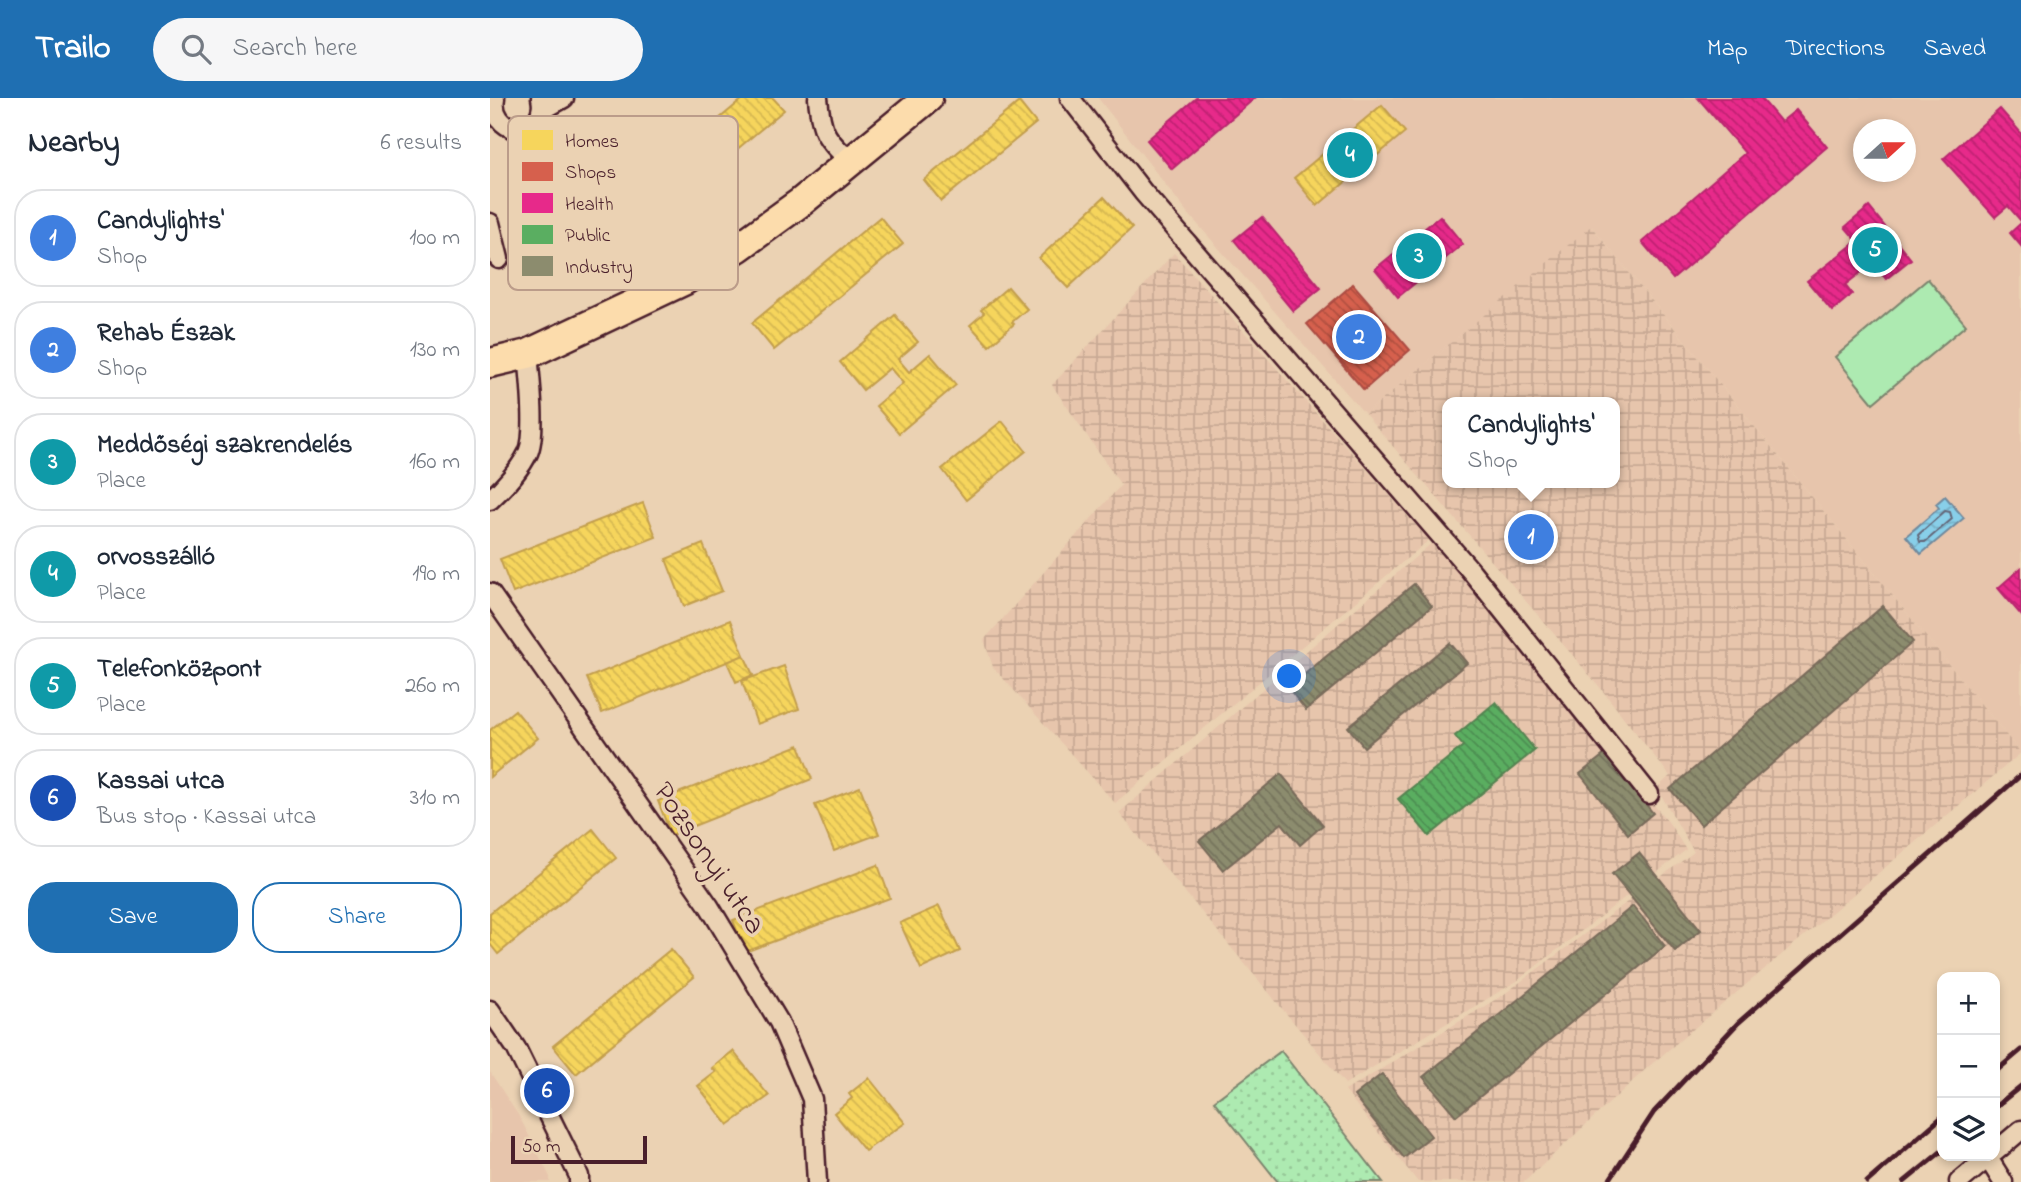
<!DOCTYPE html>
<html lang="en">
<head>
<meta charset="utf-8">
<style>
	body { margin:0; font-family:"Indie Flower",sans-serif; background:#f6f6f7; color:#1f2937 }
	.controls { position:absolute; right:21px; bottom:21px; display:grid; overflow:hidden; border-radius:14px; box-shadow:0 4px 10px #0003 }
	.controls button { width:63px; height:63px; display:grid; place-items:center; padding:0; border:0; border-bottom:2px solid #e0e1e3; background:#fff; color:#1f2937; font:35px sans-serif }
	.compass { position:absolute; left:1363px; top:21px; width:63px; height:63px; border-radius:50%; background:#fff; box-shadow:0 4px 10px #0003; rotate:69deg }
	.scale { position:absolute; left:21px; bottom:18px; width:136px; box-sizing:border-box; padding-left:7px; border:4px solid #4a1f2b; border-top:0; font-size:19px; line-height:24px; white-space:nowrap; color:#4a1f2b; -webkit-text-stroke:5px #ebd2b3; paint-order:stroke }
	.you { position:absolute; left:800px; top:579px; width:24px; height:24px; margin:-18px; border:5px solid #fff; border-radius:50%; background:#1a73e8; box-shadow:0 0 0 10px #1a73e833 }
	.badge { display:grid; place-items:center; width:46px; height:46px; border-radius:50%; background:#1f6fb2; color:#fff; font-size:23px; font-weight:700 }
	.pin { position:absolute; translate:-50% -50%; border:4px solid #fff; box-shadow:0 2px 7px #0006 }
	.popup { position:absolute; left:952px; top:299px; width:178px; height:91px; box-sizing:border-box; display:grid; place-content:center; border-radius:14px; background:#fff; filter:drop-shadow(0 2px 5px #0005); font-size:23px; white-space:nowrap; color:#747a83 }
	.popup b { font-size:26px; color:#1f2937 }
	.popup::after { content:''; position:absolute; left:50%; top:100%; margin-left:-14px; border:14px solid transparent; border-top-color:#fff }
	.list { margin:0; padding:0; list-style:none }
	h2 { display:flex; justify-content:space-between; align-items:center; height:91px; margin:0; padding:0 28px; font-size:30px }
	h2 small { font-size:23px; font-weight:400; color:#747a83 }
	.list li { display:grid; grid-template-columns:46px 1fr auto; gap:21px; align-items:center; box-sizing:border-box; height:98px; margin:0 14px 14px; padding:0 14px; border:2px solid #e0e1e3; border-radius:28px }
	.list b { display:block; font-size:26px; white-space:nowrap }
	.list p { margin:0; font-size:23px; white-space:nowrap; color:#747a83 }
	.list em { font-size:23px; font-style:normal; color:#747a83 }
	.actions { display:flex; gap:14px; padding:21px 28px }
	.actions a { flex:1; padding:16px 0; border:2px solid #1f6fb2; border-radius:28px; text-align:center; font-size:24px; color:#1f6fb2 }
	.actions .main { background:#1f6fb2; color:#fff }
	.icon { flex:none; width:38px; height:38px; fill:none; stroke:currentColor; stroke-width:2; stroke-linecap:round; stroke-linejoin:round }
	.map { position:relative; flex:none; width:1531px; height:1084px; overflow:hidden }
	header { display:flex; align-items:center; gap:42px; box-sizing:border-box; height:98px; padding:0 35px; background:#1f6fb2; color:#fff }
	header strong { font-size:33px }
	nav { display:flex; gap:38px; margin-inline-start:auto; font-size:24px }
	.search { width:490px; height:63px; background:#f6f6f7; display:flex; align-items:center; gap:18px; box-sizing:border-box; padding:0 24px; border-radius:38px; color:#747a83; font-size:26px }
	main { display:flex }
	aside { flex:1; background:#fff }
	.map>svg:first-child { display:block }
	.built { fill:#e7c5ac; fill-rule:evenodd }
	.industrial { fill:url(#industrial-grid); fill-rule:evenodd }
	.park { fill:url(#park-dots); stroke:#7c846e; stroke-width:2 }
	.pitch { fill:#adeab1; stroke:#7c846e; stroke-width:2 }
	.water { fill:url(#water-waves); stroke:#6f899d; stroke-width:2 }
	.homes { fill:url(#homes-back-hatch); stroke:#c29e4d; stroke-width:2 }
	.shops { fill:url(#shops-back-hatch); stroke:#ac4c43; stroke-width:2 }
	.health { fill:url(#health-back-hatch); stroke:#b8266e; stroke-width:2 }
	.public { fill:url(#public-back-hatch); stroke:#558351; stroke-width:2 }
	.industry { fill:url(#industry-back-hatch); stroke:#786b5a; stroke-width:2 }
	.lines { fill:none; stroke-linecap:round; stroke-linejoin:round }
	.shore { stroke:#636577; stroke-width:2 }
	.minor-casing { stroke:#4a1f2b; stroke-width:23 }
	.primary-casing { stroke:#4a1f2b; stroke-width:33 }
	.minor { stroke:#ebd2b3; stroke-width:18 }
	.primary { stroke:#fcdcac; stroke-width:28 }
	.rail { stroke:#4a1f2b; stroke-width:5 }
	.labels { text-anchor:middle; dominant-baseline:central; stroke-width:7; stroke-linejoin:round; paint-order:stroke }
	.street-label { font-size:30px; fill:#4a1f2b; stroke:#ebd2b3 }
	.key { fill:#ebd2b3; stroke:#bb9c8a; stroke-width:2 }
	.key-label { font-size:19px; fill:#4a1f2b }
</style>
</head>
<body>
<header>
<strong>Trailo</strong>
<div class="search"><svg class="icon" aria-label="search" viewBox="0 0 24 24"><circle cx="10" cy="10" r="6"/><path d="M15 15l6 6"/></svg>Search here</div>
<nav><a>Map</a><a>Directions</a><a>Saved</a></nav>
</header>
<main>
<aside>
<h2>Nearby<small>6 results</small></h2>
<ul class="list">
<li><span class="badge" style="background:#3f7fe0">1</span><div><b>Candylights'</b><p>Shop</p></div><em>100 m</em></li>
<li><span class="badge" style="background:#3f7fe0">2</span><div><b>Rehab Észak</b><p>Shop</p></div><em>130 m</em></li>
<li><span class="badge" style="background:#0f9aa8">3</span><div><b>Meddőségi szakrendelés</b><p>Place</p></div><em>160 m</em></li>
<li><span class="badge" style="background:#0f9aa8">4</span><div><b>orvosszálló</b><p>Place</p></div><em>190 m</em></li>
<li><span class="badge" style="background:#0f9aa8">5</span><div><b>Telefonközpont</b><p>Place</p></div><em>260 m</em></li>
<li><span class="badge" style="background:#1a4fb4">6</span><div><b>Kassai utca</b><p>Bus stop · Kassai utca</p></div><em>310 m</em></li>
</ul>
<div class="actions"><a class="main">Save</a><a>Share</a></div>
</aside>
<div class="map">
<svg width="1531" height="1084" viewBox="0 0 1531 1084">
	<defs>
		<pattern id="industrial-grid" width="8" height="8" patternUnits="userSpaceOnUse" patternTransform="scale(1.75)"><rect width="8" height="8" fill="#e7c5ac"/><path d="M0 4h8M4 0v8" fill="none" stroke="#c8a994"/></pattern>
		<pattern id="park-dots" width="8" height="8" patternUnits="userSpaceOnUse" patternTransform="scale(1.75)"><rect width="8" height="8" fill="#adeab1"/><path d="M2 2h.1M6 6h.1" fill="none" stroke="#96c898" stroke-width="1.8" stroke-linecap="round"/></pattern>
		<pattern id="water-waves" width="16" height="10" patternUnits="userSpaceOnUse" patternTransform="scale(1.75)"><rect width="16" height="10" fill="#88cfe9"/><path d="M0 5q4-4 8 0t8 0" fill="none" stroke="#77b1c8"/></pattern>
		<pattern id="homes-back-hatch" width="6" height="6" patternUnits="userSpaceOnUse" patternTransform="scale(1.75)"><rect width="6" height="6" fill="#f6d55c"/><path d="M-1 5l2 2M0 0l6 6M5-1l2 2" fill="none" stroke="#d4b650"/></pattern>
		<pattern id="shops-back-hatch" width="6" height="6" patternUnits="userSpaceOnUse" patternTransform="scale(1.75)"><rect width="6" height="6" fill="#d6604d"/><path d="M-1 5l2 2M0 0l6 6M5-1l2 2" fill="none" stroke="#b04f40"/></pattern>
		<pattern id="health-back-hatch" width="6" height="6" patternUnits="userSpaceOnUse" patternTransform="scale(1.75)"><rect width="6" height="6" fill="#e7298a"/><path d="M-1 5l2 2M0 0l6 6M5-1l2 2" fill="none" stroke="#bd2371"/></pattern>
		<pattern id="public-back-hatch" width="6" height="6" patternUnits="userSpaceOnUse" patternTransform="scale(1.75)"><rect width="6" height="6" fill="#5aae61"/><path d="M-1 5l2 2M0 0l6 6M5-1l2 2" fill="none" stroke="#4c8d50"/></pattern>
		<pattern id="industry-back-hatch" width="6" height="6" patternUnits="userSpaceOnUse" patternTransform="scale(1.75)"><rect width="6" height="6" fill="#8c8c6e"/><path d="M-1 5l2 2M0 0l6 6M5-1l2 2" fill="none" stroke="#74725b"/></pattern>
	</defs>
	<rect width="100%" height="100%" fill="#ebd2b3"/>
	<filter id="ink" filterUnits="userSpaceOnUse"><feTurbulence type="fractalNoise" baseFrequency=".0143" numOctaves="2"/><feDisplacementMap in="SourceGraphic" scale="14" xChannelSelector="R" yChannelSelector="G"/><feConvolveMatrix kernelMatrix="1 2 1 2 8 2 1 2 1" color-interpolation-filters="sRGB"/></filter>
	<g filter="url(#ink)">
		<path class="built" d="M608 0H1531V655L1102 129 875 316 696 113ZM1374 32H1416V74H1374Z
			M0 974 30 1020 60 1079V1084H0Z"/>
		<path class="industrial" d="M1101 128 1531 655 1157 970 1034 1084H928L855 993 1013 897 1204 754 1167 690 1180 678 1108 587 875 316ZM957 304H1125V385H957Z
			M684 155 939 442 625 705 503 569 494 542 631 387 562 287Z
			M943 444 1179 725 1196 752 1027 883 855 986 629 715Z"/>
		<path class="park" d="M791 953 893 1084H788L724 1003Z"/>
		<path class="pitch" d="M1438 181 1476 227 1383 305 1345 259Z"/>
		<path class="water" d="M1455 398 1474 420 1431 456 1416 438 1449 410 1446 406Z"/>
		<path class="homes" d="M254 0H283L294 12 177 110 155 83Z
			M529 4 546 25 451 103 434 82Z
			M892 7 915 34 827 108 804 80Z
			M116 73 150 114 114 143 80 102Z
			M614 99 642 130 578 190 549 160Z
			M390 119 413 146 284 252 262 225Z
			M518 189 537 211 522 224 524 226 499 248 480 227 494 215 491 212Z
			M405 217 428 244 408 261 419 274 440 256 466 287 409 335 386 308 413 285 400 270 373 292 350 264Z
			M512 323 536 353 476 402 452 371Z
			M153 405 166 439 23 495 10 461Z
			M213 446 232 493 194 508 176 461Z
			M240 522 254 557 112 615 97 580Z
			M254 557 263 577 246 584 237 564Z
			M294 568 309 611 267 626 252 583Z
			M25 612 48 640 0 679V632Z
			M309 647 322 681 181 737 168 703Z
			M370 689 389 736 344 753 325 707Z
			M103 731 126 760 8 856 0 846V815Z
			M388 767 400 800 255 854 243 822Z
			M449 808 470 853 431 871 410 825Z
			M181 851 204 879 86 976 63 948Z
			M243 953 279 998 238 1027 208 988 226 974 222 970Z
			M379 980 415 1025 375 1053 344 1015 362 1000 359 996Z"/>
		<path class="shops" d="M863 186 920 252 874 292 817 226Z"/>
		<path class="health" d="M706 0H765L682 71 657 42Z
			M1208 0H1271L1291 24 1306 12 1337 49 1183 181 1152 144 1255 55Z
			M1510 11 1531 35V123L1518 108 1505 119 1453 61Z
			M1379 109 1421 161 1396 181 1383 165 1355 187 1362 196 1342 213 1317 183 1367 143 1355 129Z
			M950 118 973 146 908 199 885 171Z
			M772 119 831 190 803 213 744 142Z
			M1531 125V148L1520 135Z
			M1531 470V517L1508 490Z"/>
		<path class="public" d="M1006 604 1045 652 939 738 908 701 973 648 965 638Z"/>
		<path class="industry" d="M924 486 942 508 816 612 798 590Z
			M1393 508 1423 544 1211 727 1180 691Z
			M960 545 977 565 874 649 858 629Z
			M1115 656 1163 715 1138 736 1090 676Z
			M791 676 833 727 810 747 792 725 733 772 709 743Z
			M1149 755 1211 832 1185 853 1122 776Z
			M1143 808 1175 848 966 1018 933 979Z
			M892 976 941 1038 914 1060 864 998Z"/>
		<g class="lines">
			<path class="shore" d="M1455 413 1460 414 1462 421 1435 444H1430L1428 437Z"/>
			<g class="minor-casing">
				<path id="minor" d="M5 0C2 16 12 28 27 32 45 29 55 18 51 0
					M328 0C331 34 335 40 360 63
					M580 0 653 94 982 474 1159 696
					M51 13 74 0
					M0 125 9 161
					M0 402C14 389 29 373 38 355 47 336 40 278 38 256
					M0 495 219 808 289 924 322 1001 327 1084
					M0 912 26 950 89 1078V1084
					M1505 1054 1531 1032
					M1498 1060 1513 1084
					M1469 1084 1500 1058"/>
			</g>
			<g class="primary-casing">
				<path id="primary" d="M0 265 38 256 195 182 249 149 311 104 438 0"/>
			</g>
			<use href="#minor" class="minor"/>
			<use href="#primary" class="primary"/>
			<path class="rail" d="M1505 974 1531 952
				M1505 1009 1531 988
				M1118 1084 1164 1014 1248 925 1531 677
				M1377 1084 1452 1019
				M1414 1084 1452 1053"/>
		</g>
	</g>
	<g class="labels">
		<g class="street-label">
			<text transform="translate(218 761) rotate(56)">Pozsonyi utca</text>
		</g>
	</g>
	<rect x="18" y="18" width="230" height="174" rx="10" class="key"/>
	<rect x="32" y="32" width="31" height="20" fill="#f6d55c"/>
	<rect x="32" y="64" width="31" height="19" fill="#d6604d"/>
	<rect x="32" y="95" width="31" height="20" fill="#e7298a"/>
	<rect x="32" y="127" width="31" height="19" fill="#5aae61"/>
	<rect x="32" y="158" width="31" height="20" fill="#8c8c6e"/>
	<g class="key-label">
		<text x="75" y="49">Homes</text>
		<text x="75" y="80">Shops</text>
		<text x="75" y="112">Health</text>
		<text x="75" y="143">Public</text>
		<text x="75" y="175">Industry</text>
	</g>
</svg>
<div class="controls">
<button>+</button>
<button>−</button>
<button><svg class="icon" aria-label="layers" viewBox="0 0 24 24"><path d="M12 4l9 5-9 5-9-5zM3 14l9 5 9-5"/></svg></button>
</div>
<svg class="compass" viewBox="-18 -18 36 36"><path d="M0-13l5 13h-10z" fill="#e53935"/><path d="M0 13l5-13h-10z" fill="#747a83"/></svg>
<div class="scale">50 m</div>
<div class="you"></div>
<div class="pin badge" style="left:1041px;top:439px;background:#3f7fe0">1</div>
<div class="popup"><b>Candylights'</b>Shop</div>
<div class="pin badge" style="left:869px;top:239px;background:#3f7fe0">2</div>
<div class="pin badge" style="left:929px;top:158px;background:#0f9aa8">3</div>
<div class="pin badge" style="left:860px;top:57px;background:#0f9aa8">4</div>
<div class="pin badge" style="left:1385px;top:152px;background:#0f9aa8">5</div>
<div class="pin badge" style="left:57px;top:993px;background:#1a4fb4">6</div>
</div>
</main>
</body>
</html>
